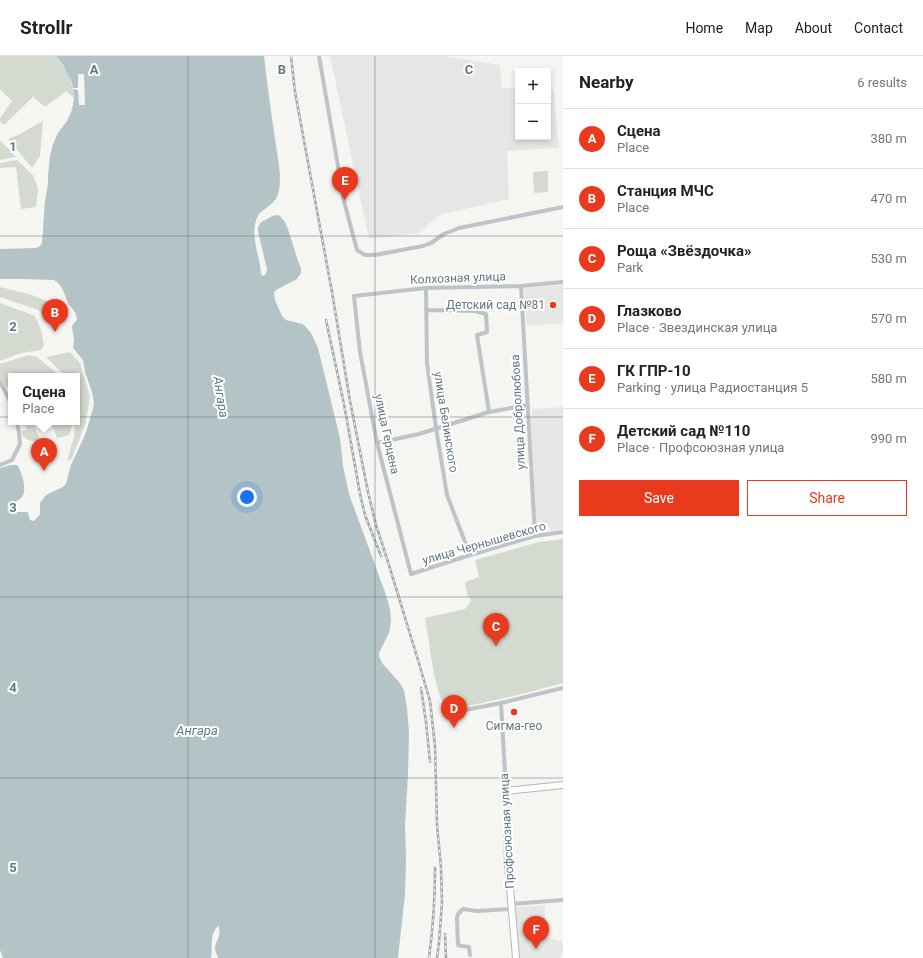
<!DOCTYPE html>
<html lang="en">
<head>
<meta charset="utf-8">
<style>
	body { margin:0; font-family:Roboto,sans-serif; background:#f2f2f2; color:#222 }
	.controls { position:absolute; right:12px; top:12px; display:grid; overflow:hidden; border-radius:0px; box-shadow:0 2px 6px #0003 }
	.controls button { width:36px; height:36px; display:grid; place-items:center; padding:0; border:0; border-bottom:1px solid #e0e0e0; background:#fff; color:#222; font:20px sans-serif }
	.you { position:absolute; left:247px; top:441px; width:14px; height:14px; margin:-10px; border:3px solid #fff; border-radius:50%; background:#1a73e8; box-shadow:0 0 0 6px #1a73e833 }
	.badge { display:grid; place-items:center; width:26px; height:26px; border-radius:50%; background:#e93a1e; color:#fff; font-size:13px; font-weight:700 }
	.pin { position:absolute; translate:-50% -33px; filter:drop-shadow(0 1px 2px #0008) }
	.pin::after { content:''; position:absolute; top:21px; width:14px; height:12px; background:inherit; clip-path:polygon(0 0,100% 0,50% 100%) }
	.popup { position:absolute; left:8px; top:317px; width:72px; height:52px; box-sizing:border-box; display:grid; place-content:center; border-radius:0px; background:#fff; filter:drop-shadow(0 1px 3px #0005); font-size:13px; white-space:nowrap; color:#767676 }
	.popup b { font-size:15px; color:#222 }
	.popup::after { content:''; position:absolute; left:50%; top:100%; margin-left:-8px; border:8px solid transparent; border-top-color:#fff }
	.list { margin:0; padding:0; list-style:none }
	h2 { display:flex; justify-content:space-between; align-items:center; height:52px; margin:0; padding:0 16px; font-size:17px }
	h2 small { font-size:13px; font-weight:400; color:#767676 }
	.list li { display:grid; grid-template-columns:26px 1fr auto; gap:12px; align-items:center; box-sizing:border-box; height:60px; padding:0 16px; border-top:1px solid #e0e0e0 }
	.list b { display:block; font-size:15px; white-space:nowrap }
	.list p { margin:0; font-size:13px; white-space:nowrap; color:#767676 }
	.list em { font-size:13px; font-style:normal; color:#767676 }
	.actions { display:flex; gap:8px; padding:12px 16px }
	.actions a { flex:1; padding:9px 0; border:1px solid #e93a1e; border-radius:0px; text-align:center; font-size:14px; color:#e93a1e }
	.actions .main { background:#e93a1e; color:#fff }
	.map { position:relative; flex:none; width:563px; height:902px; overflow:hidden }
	header { display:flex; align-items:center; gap:24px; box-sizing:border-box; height:56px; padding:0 20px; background:#fff; border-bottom:1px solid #e0e0e0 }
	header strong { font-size:19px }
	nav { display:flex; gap:22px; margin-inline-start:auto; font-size:14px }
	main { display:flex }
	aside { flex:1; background:#fff }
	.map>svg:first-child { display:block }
	.built { fill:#e6e6e5 }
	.green { fill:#d5dad0 }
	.water { fill:#b4c4c6 }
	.pier { fill:#f5f5f1 }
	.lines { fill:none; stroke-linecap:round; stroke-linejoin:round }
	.secondary-casing { stroke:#b0b7ba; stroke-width:8 }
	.street { stroke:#bdc3c6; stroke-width:4 }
	.secondary { stroke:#fff; stroke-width:6 }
	.rail-casing { stroke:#9ea7ab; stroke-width:2.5 }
	.rail { stroke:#fff; stroke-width:1; stroke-dasharray:3; stroke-linecap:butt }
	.grid { fill:none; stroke:#637883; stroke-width:1; stroke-opacity:0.55 }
	.poi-dot { fill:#e93a1e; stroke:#fff; stroke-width:1.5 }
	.labels { text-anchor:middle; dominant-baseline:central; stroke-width:4; stroke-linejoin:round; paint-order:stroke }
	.street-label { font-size:12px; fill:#637883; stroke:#fff }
	.poi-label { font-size:12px; fill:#637883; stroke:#fff; text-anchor:end }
	.water-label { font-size:13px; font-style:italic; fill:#5f7b80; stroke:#fff }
	.grid-label { font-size:13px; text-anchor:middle; font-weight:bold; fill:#637883; stroke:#fff; stroke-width:4; stroke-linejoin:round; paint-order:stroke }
</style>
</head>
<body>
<header>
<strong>Strollr</strong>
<nav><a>Home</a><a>Map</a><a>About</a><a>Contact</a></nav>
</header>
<main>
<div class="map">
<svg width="563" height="902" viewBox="0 0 563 902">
	<rect width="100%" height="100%" fill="#f5f5f1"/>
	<path class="built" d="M330 0H445L500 9 502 32H518V81H548V33H554L559 92 507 95 509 143 439 159 419 177 369 183Z
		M563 229V267L527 270 524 232Z
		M563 351V473L551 475 547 467H536L531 363 533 353Z
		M545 849 546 881 563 886V894L560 902H519L515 851Z"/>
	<path class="green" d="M0 0H56C66 14 73 23 74 42L66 35 45 51 33 41 4 69 0 66V62L12 45 0 33Z
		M43 65 40 100 32 112 8 83 18 79Z
		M0 84 16 101 0 104Z
		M17 104 33 119 38 132 36 151 21 153 16 111 0 112V107Z
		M548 115V136L534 137 533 116Z
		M0 231 29 238 52 247 57 255 43 261 39 254 0 241Z
		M0 247 35 260 41 274 44 289 41 294 21 297 0 305Z
		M70 296 80 307 90 340 86 366 72 402 67 405 74 381 75 366H77V320H65L46 301Z
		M29 299 37 301 60 320H11V338L9 331H5L2 325 0 323V308Z
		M24 366H33L40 385C31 385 23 385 21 375L27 374Z
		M51 366H72L71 375 69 379 57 382Z
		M563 483V627L518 639 450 654 440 641 434 619 425 562 465 553 471 545 467 538 465 526 479 521 475 504 539 486Z"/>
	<path class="water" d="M56 0H264C267 28 271 55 275 83 277 100 283 121 278 138 275 148 266 151 259 158 248 176 260 199 261 218L263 220 266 218 267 213 258 176V171L261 166C267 164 271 159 278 159L281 161 285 166 290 179 298 205 301 212V217L297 223 276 234 274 237 275 244 282 260 286 264 302 268 305 270 311 277 318 292 340 382 343 410 349 438 386 539 390 553 391 565 389 577 379 597V600L382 607 399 626 404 634 407 652 409 677 408 719 405 768 406 803 405 838 398 902H218C217 899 215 895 215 892 216 884 221 881 219 871L218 870C209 879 213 891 211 902H3L0 894V412L11 409H17L18 410C23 420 30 441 16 445 14 449 15 453 18 456H27L28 457 30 464 34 465 40 458V447L46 439 63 431 66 428 71 409 85 379 93 353 94 347 92 336 85 316 83 304 73 292 74 283 72 271 73 268 77 264C77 256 72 253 68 247 64 238 63 229 54 224L23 223H0V193L36 192 40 190 42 187 45 145 48 128V119L50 100 53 88 58 77 67 65 72 54 74 42 73 32 72 27 63 9Z"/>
	<path class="pier" d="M78 18H84L85 49H79L78 34 73 33V32H78Z"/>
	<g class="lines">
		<g class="secondary-casing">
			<path id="secondary" d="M516 902 508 809 506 735 563 729"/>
		</g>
		<path class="street" d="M319 0 344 145 357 194 365 199H375L423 190 431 187 444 178 459 172 563 151
			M563 226 521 230 426 232 354 240 360 296 377 387 411 518 470 499 535 480 563 476
			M521 230 535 480
			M426 232 427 307 436 372 447 439 470 499
			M426 254 475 255 486 258 487 276 477 279 489 356
			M0 326 11 347
			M377 387 419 378 489 356 528 349
			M0 409 12 404 20 388 19 377 17 366
			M501 647 506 735
			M455 656 501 647 563 632
			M511 848 563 844
			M470 899 469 891 462 890 458 889 457 862 458 858 463 853 477 855 511 853"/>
		<use href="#secondary" class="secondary"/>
		<g class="rail-casing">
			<path id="rail" d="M291 0 295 36 332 236 350 345 368 436 376 469 388 506 418 604 430 645 435 690 437 769 441 811 442 847 439 886 437 902
				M326 264 344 348 360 438 365 459 381 500
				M421 632 426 666 430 706
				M445 878 446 902
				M429 902C433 872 435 842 435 812"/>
		</g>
		<use href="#rail" class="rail"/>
	</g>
	<path class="grid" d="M188 0V902M375 0V902M0 180H563M0 361H563M0 541H563M0 722H563"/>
	<g class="poi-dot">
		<circle cx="553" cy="249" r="4"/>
		<circle cx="514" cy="656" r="4"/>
	</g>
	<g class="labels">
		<g class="street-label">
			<text transform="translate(458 222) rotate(-2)">Колхозная улица</text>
			<text transform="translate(518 356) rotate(-93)">улица Добролюбова</text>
			<text transform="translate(446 366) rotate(81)">улица Белинского</text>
			<text transform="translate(387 378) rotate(78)">улица Герцена</text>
			<text transform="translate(484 487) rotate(-16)">улица Чернышевского</text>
			<text transform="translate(507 775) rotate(-93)">Профсоюзная улица</text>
		</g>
		<g class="poi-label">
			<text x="545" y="249">Детский сад №81</text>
			<text x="514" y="670" text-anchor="middle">Сигма-гео</text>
		</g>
		<g class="water-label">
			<text transform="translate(221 341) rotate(81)">Ангара</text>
			<text x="197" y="674">Ангара</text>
		</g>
	</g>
	<g class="grid-label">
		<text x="94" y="18">A</text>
		<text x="282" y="18">B</text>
		<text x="469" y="18">C</text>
		<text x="13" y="95">1</text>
		<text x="13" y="275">2</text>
		<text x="13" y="456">3</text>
		<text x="13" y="636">4</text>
		<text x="13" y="816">5</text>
	</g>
</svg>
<div class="controls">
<button>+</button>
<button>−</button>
</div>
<div class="you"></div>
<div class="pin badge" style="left:44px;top:415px">A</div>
<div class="popup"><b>Сцена</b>Place</div>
<div class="pin badge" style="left:55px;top:276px">B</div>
<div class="pin badge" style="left:496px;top:590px">C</div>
<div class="pin badge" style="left:454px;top:672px">D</div>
<div class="pin badge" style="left:345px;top:144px">E</div>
<div class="pin badge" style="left:536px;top:893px">F</div>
</div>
<aside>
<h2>Nearby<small>6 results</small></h2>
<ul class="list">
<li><span class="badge">A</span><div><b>Сцена</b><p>Place</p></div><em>380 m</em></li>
<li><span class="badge">B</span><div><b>Станция МЧС</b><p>Place</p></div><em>470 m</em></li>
<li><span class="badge">C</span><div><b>Роща «Звёздочка»</b><p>Park</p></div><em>530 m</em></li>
<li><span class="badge">D</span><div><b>Глазково</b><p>Place · Звездинская улица</p></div><em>570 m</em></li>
<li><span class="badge">E</span><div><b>ГК ГПР-10</b><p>Parking · улица Радиостанция 5</p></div><em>580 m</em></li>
<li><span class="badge">F</span><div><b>Детский сад №110</b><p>Place · Профсоюзная улица</p></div><em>990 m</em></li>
</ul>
<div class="actions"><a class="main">Save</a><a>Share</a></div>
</aside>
</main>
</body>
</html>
